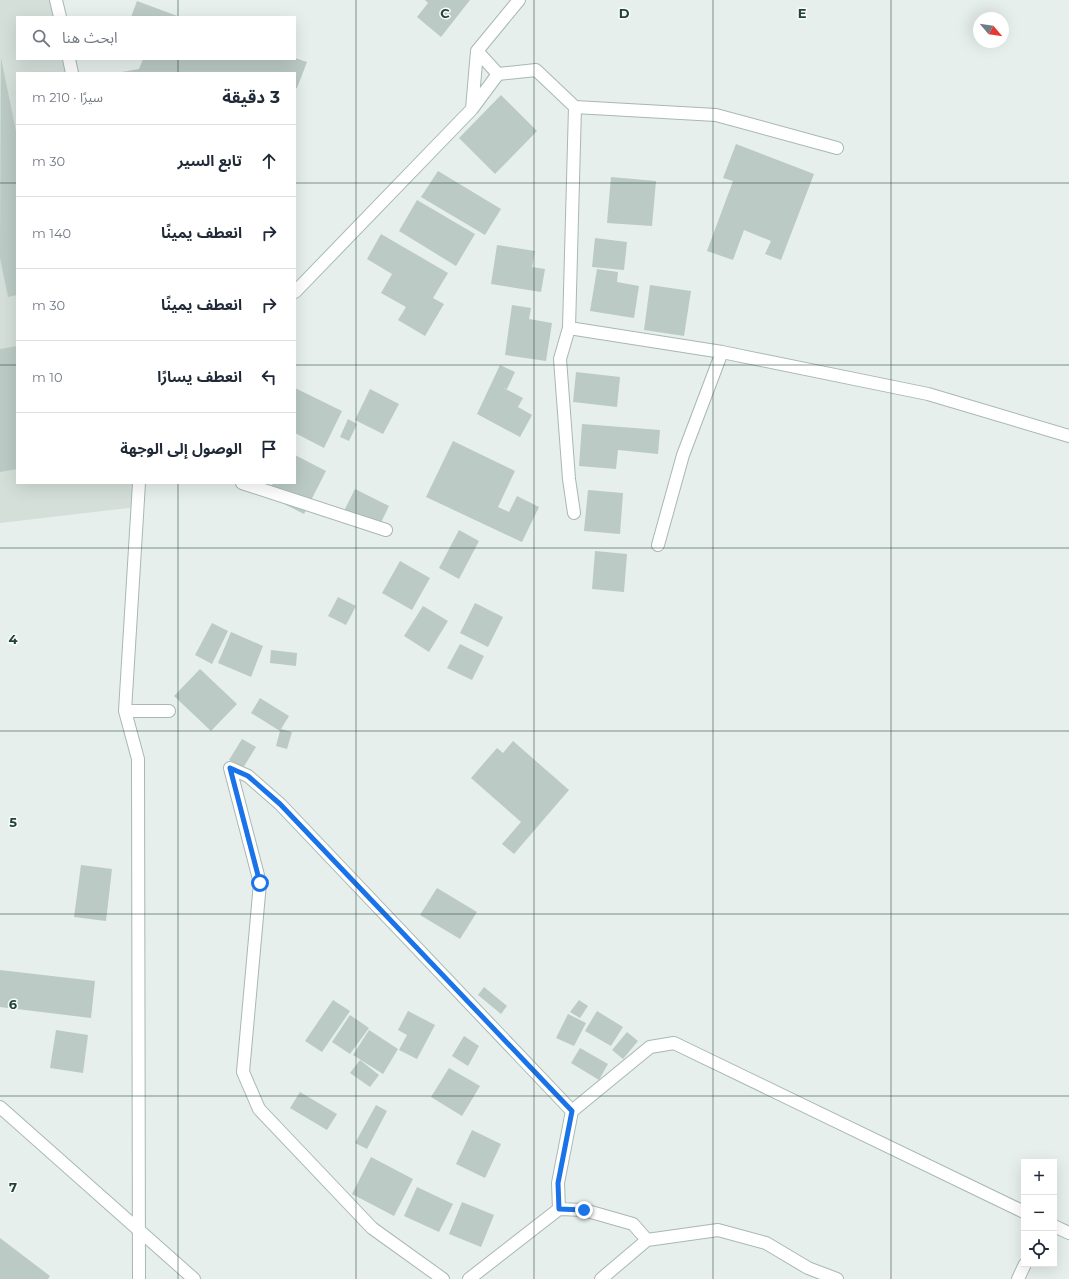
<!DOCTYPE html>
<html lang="ar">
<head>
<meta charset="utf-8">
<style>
	body { margin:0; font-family:Montserrat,"Noto Sans Arabic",sans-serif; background:#f6f6f7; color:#1f2937; direction:rtl }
	.controls { position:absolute; right:12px; bottom:12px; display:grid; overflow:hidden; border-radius:0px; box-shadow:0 4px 16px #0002 }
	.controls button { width:36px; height:36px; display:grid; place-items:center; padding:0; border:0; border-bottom:1px solid #e0e1e3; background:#fff; color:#1f2937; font:20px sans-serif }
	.compass { position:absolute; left:973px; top:12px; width:36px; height:36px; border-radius:50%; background:#fff; box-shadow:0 4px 16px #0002; rotate:119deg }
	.stop { position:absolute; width:12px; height:12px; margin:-9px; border:3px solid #1a73e8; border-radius:50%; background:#fff }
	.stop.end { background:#1a73e8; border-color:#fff; box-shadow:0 1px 4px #0008 }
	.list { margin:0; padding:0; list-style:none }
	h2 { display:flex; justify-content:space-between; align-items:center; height:52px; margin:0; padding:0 16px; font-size:17px }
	h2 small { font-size:13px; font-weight:400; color:#747a83 }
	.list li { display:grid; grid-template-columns:26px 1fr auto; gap:12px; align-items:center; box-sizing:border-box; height:72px; padding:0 16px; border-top:1px solid #e0e1e3 }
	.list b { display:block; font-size:15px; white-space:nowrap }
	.list em { font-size:13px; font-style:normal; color:#747a83 }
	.icon { flex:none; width:22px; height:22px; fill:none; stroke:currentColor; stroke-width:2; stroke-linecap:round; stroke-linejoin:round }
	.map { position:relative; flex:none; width:1069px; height:1279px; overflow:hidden; direction:ltr }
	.search { position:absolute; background:#fff; box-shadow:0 4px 16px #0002; left:16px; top:16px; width:280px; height:44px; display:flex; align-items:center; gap:10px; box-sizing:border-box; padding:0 14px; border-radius:0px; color:#747a83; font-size:15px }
	.panel { position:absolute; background:#fff; box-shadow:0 4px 16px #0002; left:16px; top:72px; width:280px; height:412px; border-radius:0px; direction:rtl }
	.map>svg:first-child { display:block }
	.built { fill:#d4dfda }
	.building { fill:#bbcac4 }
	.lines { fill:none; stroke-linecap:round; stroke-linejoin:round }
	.minor-casing { stroke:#a8b8b2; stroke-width:14 }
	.tertiary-casing { stroke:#a8b8b2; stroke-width:14 }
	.minor { stroke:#fff; stroke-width:12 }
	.tertiary { stroke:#fff; stroke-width:12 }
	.route { stroke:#1a73e8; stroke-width:5 }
	.grid { fill:none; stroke:#24423a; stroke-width:1; stroke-opacity:0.55 }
	.grid-label { font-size:13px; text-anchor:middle; font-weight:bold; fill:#24423a; stroke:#f7fbf9; stroke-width:3; stroke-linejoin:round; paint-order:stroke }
</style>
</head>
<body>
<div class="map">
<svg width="1069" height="1279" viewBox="0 0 1069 1279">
	<rect width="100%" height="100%" fill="#e6efeb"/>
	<path class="built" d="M0 0H56L60 17H17V59H69L72 73H17V483H139L137 507 0 523Z"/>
	<path class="building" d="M425 0H470L441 37 417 17 428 3Z
		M137 1 180 17H131Z
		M1 58 17 136V295L8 297 0 258Z
		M295 58 307 62 297 88H295V73H116L139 69 143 59Z
		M501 95 537 131 495 174 459 138Z
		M736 144 814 174 781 260 765 254 771 241 744 230 733 260 707 251 733 181 723 178Z
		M438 171 501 209 485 235 421 197Z
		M611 177 656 181 652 226 607 223Z
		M417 200 475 234 456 266 399 231Z
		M381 234 448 273 433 298 444 304 425 336 398 320 406 307 381 293 392 274 367 259Z
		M595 238 627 242 624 270 592 267Z
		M497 245 535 251 532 267 545 269 541 292 491 284Z
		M597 269 618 272 617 282 639 286 634 318 590 311Z
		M650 285 691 291 684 336 644 330Z
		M512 305 531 308 529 319 552 323 546 361 505 355Z
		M17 346V469L0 472V349Z
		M500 365 515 372 507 389 502 387 523 398 518 407 532 415 520 437 477 414Z
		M576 372 620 377 617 407 573 402Z
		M295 388 342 411 324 448 295 433Z
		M370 389 399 404 383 434 355 420Z
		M348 419 357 424 349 441 340 437Z
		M582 424 660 430 658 454 618 450 616 469 579 466Z
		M453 441 515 471 498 507 509 512 517 496 539 507 522 542 426 497Z
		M295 455 326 471 304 514 266 495 273 483H295Z
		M355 489 389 506 376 533 342 515Z
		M588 490 623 493 620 534 584 531Z
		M459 530 479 541 459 579 439 568Z
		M595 551 627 554 624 592 592 589Z
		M400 561 430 578 412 610 382 593Z
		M338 597 356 606 346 625 328 616Z
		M475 603 503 617 488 647 460 633Z
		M423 606 448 621 429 652 404 636Z
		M212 623 228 631 212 664 195 655Z
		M231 632 263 646 251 677 218 663Z
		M460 644 484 656 472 680 447 668Z
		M271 650 297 653 296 666 270 663Z
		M200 669 237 704 211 731 174 696Z
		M260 698 289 716 281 729 292 732 287 749 276 746 280 731 251 713Z
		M242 739 256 747 243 768 229 760Z
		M513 741 569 790 514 854 502 844 521 822 471 778 497 748 503 753Z
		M81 865 112 869 106 921 74 917Z
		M437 888 477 912 460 939 420 915Z
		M0 970 95 981 91 1018 0 1007Z
		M484 987 507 1006 501 1014 478 995Z
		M333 1000 350 1011 322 1052 305 1041Z
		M579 1000 588 1006 580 1018 570 1012Z
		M408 1011 435 1025 417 1059 399 1050 407 1035 398 1030Z
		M597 1011 623 1027 611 1046 585 1031Z
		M568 1014 586 1023 574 1046 556 1038Z
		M350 1015 369 1028 350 1054 332 1042Z
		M56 1030 88 1035 83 1073 50 1068Z
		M369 1030 398 1049 383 1074 353 1055Z
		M627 1032 638 1041 623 1059 612 1050Z
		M464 1036 479 1046 468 1066 452 1056Z
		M580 1048 608 1064 599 1080 571 1063Z
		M360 1060 379 1075 370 1087 350 1073Z
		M449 1068 480 1086 462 1116 431 1097Z
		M300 1092 337 1114 327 1130 290 1108Z
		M376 1105 387 1111 367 1149 355 1143Z
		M472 1130 501 1144 485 1178 456 1164Z
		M371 1157 413 1179 394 1216 352 1194Z
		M417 1187 453 1204 439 1232 404 1216Z
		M462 1202 494 1215 481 1247 449 1234Z
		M0 1238 50 1276 48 1279H0Z"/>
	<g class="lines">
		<g class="minor-casing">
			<path id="minor" d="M56 0 60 17
				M477 51 498 74
				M69 59 72 73
				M575 107 716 115 837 148
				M472 109 498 74 536 70 575 107 569 328 560 359 569 479 574 513
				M295 292 472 109 477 51 519 0
				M569 328 722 352 928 394 1069 436
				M139 483 125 711 138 759 139 1279
				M242 483 386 530
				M658 545 683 455 722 352
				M125 711H169
				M559 1209 558 1183 572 1111 650 1047 674 1043 1024 1212
				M1054 1226 1069 1233
				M443 1279 372 1228 259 1109 243 1072 260 883 230 768 248 776 280 804 572 1111
				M469 1279 559 1209 584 1210 633 1224 647 1240
				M601 1279 647 1240 718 1230 766 1243 808 1268 837 1279
				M1018 1279 1025 1264"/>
		</g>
		<g class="tertiary-casing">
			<path id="tertiary" d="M0 1107 194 1279"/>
		</g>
		<use href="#minor" class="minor"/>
		<use href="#tertiary" class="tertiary"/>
	</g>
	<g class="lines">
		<path class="route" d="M260 883 230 768 248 776 280 804 572 1111 558 1183 559 1209 584 1210"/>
	</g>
	<path class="grid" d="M178 0V17M356 0V1279M534 0V1279M713 0V1279M891 0V1279M178 59V73M0 183H17M295 183H1069M0 365H17M295 365H1069M178 483V1279M0 548H1069M0 731H1069M0 914H1069M0 1096H1069"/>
	<g class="grid-label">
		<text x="445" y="18">C</text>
		<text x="624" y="18">D</text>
		<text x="802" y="18">E</text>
		<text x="13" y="644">4</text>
		<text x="13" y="827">5</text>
		<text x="13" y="1009">6</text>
		<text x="13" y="1192">7</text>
	</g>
</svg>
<div class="controls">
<button>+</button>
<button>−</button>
<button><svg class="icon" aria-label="locate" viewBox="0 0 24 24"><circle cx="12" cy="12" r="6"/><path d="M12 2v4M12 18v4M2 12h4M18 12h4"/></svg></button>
</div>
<svg class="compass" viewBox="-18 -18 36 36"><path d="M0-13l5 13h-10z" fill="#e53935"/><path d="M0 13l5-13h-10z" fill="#747a83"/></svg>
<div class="stop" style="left:260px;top:883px"></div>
<div class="stop end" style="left:584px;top:1210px"></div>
<div class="search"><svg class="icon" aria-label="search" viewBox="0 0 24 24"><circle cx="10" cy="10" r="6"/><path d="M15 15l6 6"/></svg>ابحث هنا</div>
<section class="panel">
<h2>3 دقيقة<small>سيرًا · 210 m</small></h2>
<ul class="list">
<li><svg class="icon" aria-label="ahead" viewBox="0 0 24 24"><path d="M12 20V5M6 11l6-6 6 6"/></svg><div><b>تابع السير</b></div><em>30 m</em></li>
<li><svg class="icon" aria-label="right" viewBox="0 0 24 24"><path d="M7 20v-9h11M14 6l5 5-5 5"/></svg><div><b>انعطف يمينًا</b></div><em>140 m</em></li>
<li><svg class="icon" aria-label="right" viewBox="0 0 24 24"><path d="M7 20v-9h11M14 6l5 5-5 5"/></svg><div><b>انعطف يمينًا</b></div><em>30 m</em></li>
<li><svg class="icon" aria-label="left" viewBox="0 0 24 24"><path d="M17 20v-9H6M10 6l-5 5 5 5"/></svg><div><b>انعطف يسارًا</b></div><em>10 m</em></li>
<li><svg class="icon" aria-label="arrive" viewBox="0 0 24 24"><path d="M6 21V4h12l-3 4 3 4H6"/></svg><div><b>الوصول إلى الوجهة</b></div></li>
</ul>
</section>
</div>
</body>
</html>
